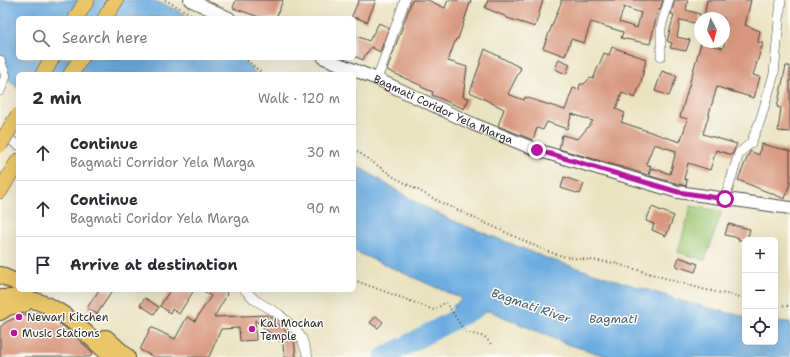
<!DOCTYPE html>
<html lang="en">
<head>
<meta charset="utf-8">
<style>
	body { margin:0; font-family:"Shantell Sans",sans-serif; background:#f2f2f3; color:#2b2b33 }
	.controls { position:absolute; right:12px; bottom:12px; display:grid; overflow:hidden; border-radius:6px; box-shadow:0 4px 16px #0002 }
	.controls button { width:36px; height:36px; display:grid; place-items:center; padding:0; border:0; border-bottom:1px solid #e1e1e2; background:#fff; color:#2b2b33; font:20px sans-serif }
	.compass { position:absolute; left:694px; top:12px; width:36px; height:36px; border-radius:50%; background:#fff; box-shadow:0 4px 16px #0002; rotate:173deg }
	.stop { position:absolute; width:12px; height:12px; margin:-9px; border:3px solid #b5179e; border-radius:50%; background:#fff }
	.stop.end { background:#b5179e; border-color:#fff; box-shadow:0 1px 4px #0008 }
	.list { margin:0; padding:0; list-style:none }
	h2 { display:flex; justify-content:space-between; align-items:center; height:52px; margin:0; padding:0 16px; font-size:17px }
	h2 small { font-size:13px; font-weight:400; color:#7c7c81 }
	.list li { display:grid; grid-template-columns:26px 1fr auto; gap:12px; align-items:center; box-sizing:border-box; height:56px; padding:0 16px; border-top:1px solid #e1e1e2 }
	.list b { display:block; font-size:15px; white-space:nowrap }
	.list p { margin:0; font-size:13px; white-space:nowrap; color:#7c7c81 }
	.list em { font-size:13px; font-style:normal; color:#7c7c81 }
	.icon { flex:none; width:22px; height:22px; fill:none; stroke:currentColor; stroke-width:2; stroke-linecap:round; stroke-linejoin:round }
	.map { position:relative; flex:none; width:790px; height:357px; overflow:hidden }
	.search { position:absolute; background:#fff; box-shadow:0 4px 16px #0002; left:16px; top:16px; width:340px; height:44px; display:flex; align-items:center; gap:10px; box-sizing:border-box; padding:0 14px; border-radius:6px; color:#7c7c81; font-size:15px }
	.panel { position:absolute; background:#fff; box-shadow:0 4px 16px #0002; left:16px; top:72px; width:340px; height:220px; border-radius:6px }
	.map>svg:first-child { display:block }
	.green { fill:#9dc773; stroke:#64794f }
	.water { fill:#6cace0; stroke:#4c6c86 }
	.lines { fill:none; stroke-linecap:round; stroke-linejoin:round }
	.river { stroke:#6cace0; stroke-width:19 }
	.building { fill:#d8977e; fill-rule:evenodd }
	.minor-casing { stroke:#484742; stroke-width:10 }
	.tertiary-casing { stroke:#484742; stroke-width:14 }
	.primary-casing { stroke:#484742; stroke-width:16 }
	.trunk-casing { stroke:#484742; stroke-width:18 }
	.path { stroke:#484742; stroke-width:2; stroke-dasharray:1 3; stroke-linecap:butt }
	.minor { stroke:#fff; stroke-width:9 }
	.tertiary { stroke:#fff; stroke-width:12 }
	.primary { stroke:#ebc669; stroke-width:15 }
	.trunk { stroke:#ebc669; stroke-width:16 }
	.primary-bridge-casing { stroke:#484742; stroke-width:16; stroke-linecap:butt }
	.primary-bridge { stroke:#ebc669; stroke-width:15 }
	.route { stroke:#b5179e; stroke-width:5 }
	.poi-dot { fill:#b5179e; stroke:#fdfcf7; stroke-width:1.5 }
	.labels { text-anchor:middle; dominant-baseline:central; stroke-width:3; stroke-linejoin:round; paint-order:stroke }
	.street-label { font-size:11px; fill:#2b2b2b; stroke:#fdfcf7 }
	.poi-label { font-size:11px; fill:#2b2b2b; stroke:#fdfcf7; text-anchor:start }
	.water-label { font-size:12px; font-style:italic; fill:#455f73; stroke:#fdfcf7 }
</style>
</head>
<body>
<div class="map">
<svg width="790" height="357" viewBox="0 0 790 357">
	<rect width="100%" height="100%" fill="#fdfcf7"/>
	<filter id="ink" filterUnits="userSpaceOnUse"><feTurbulence type="fractalNoise" baseFrequency=".025" numOctaves="2"/><feDisplacementMap in="SourceGraphic" scale="8" xChannelSelector="R" yChannelSelector="G"/><feConvolveMatrix kernelMatrix="1 2 1 2 8 2 1 2 1" color-interpolation-filters="sRGB"/></filter>
	<filter id="wash" filterUnits="userSpaceOnUse"><feTurbulence type="fractalNoise" baseFrequency=".012" numOctaves="4" result="noise"/><feDisplacementMap in="SourceGraphic" scale="16" xChannelSelector="R" yChannelSelector="G"/><feGaussianBlur stdDeviation="0.9" result="paint"/><feColorMatrix in="noise" values="0 0 0 0 0 0 0 0 0 0 0 0 0 0 0 0 0 1.4 0 .05"/><feComposite in="paint" operator="in"/></filter>
	<g filter="url(#wash)">
		<rect width="100%" height="100%" fill="#eae3c1"/>
		<path class="green" d="M691 206 722 211 705 261 678 252Z"/>
		<path class="water" d="M0 0H152L179 11 191 18H18V58H241L257 74H18V89L6 76 0 60Z
			M354 164 417 203 451 220 552 260 689 303 745 317V342H775V321L790 322V357H609L564 343 490 311 483 312 464 324 452 307 462 299 354 251Z"/>
		<g class="lines">
			<path class="river" d="M384 357 476 308 480 304"/>
		</g>
		<g id="blocks">
			<path class="building" d="M236 0H283L276 18H262L233 8Z
				M359 0H376L367 22 357 18H351Z
				M412 0H428L445 8 448 0H471L458 39H456L448 61 467 67 463 97 469 98 464 109 432 95 433 92 421 87 422 86 387 70Z
				M488 0H543L535 27 507 18V17L485 8Z
				M561 0H663L660 10H658L650 44 621 38 623 32 591 22 584 43 571 39 565 56 543 48 561 3ZM624 7 641 13 637 28 619 22Z
				M675 0H688L686 10 700 14V24L680 20 677 37 690 40 686 51 670 48 672 43 667 41 674 15 671 14Z
				M707 0H751L745 25 760 31 758 42 763 43 753 75 760 77 754 98 717 87 703 134 737 144 735 148 732 155 716 150 710 170 688 163 684 179 687 180 686 186 650 176 652 168 670 174 676 151 654 144 646 164 651 166 648 175 632 170 559 149 562 135 578 139 593 121 572 114 567 129 547 122 543 130 537 128 533 140 498 126 504 109 470 92 485 49 521 68 508 94 524 100 525 97 565 110 573 88 579 90 580 84H584L590 78 593 79 604 53 609 55 612 47 646 59 641 83 635 98 622 93 616 109 625 113 621 122 680 142 688 119 680 117 701 43 723 48 728 30 724 29V18H704Z
				M379 23 389 28 380 52 371 47 367 53H366L363 60 354 56V35L369 41Z
				M559 59 570 64 566 74 555 69Z
				M786 66H790V132L778 131 781 108 777 107Z
				M662 71 677 76 669 96 655 91Z
				M761 144 790 151V183L785 199 738 180 750 151 759 155Z
				M564 177 584 184 580 194 561 188Z
				M652 207 674 216 666 236 652 230 654 224 646 221Z
				M728 224 750 229 747 240H738L739 238 725 235Z
				M679 257 698 264 695 272 676 266Z
				M99 290H113L97 314 87 308Z
				M170 290H194L179 314 172 309 170 313 160 306Z
				M202 290H228L226 294 227 295 214 317 268 315 271 316 294 340 296 357H284L283 344 255 320 256 340 240 341 239 328 221 329 209 357H154L140 350 151 327 175 339 187 317 195 321 211 296Z
				M145 298 159 307 154 314 140 305Z
				M37 313 48 316 67 329 93 353 90 357H0V327L6 322 18 317 27 314Z
				M376 316 383 322 378 328 370 323Z"/>
		</g>
	</g>
	<g filter="url(#ink)">
		<use href="#blocks" fill-opacity="0" stroke="#484742" stroke-width="1"/>
		<g class="lines">
			<g class="minor-casing">
				<path id="minor" d="M661 56V27L669 0
					M0 60 6 76 0 91
					M377 79 405 0
					M1 134 18 145
					M725 199 739 153 751 143 760 121 774 74 781 0
					M245 290 255 300 279 314 297 331 302 339 308 357"/>
			</g>
			<g class="tertiary-casing">
				<g id="tertiary">
					<path d="M190 0 229 18"/>
					<path id="s1" d="M324 58 377 79 473 124 537 150 678 192 790 208"/>
				</g>
			</g>
			<g class="primary-casing">
				<path id="primary" d="M76 18 87 0
					M105 18 116 0
					M43 74 52 58
					M71 74 81 58
					M0 191 18 161"/>
			</g>
			<g class="trunk-casing">
				<path id="trunk" d="M0 275 18 283
					M0 298C9 298 19 297 28 299 63 306 86 334 112 357
					M0 312 8 307 24 304
					M106 338 127 357"/>
			</g>
			<path class="path" d="M165 0 198 18
				M244 58 263 74
				M354 149 394 177 440 202 546 251 566 257 614 263 702 289 745 298
				M354 280 434 310 446 302 465 332 485 337 491 344
				M775 305 790 306"/>
			<use href="#minor" class="minor"/>
			<use href="#tertiary" class="tertiary"/>
			<use href="#primary" class="primary"/>
			<use href="#trunk" class="trunk"/>
			<g class="primary-bridge-casing">
				<path id="primary-bridge" d="M0 145 18 115"/>
			</g>
			<use href="#primary-bridge" class="primary-bridge"/>
		</g>
	</g>
	<g class="lines" filter="url(#ink)">
		<path class="route" d="M537 150 678 192 725 199"/>
	</g>
	<g class="poi-dot">
		<circle cx="19" cy="317" r="4"/>
		<circle cx="252" cy="329" r="4"/>
		<circle cx="14" cy="333" r="4"/>
	</g>
	<g class="labels">
		<g class="street-label">
			<text stroke="none"><textPath href="#s1" startOffset="130">Bagmati Coridor Yela Marga</textPath></text>
		</g>
		<g class="poi-label">
			<text x="27" y="317">Newari Kitchen</text>
			<text x="260" y="323">Kal Mochan<tspan x="260" dy="13">Temple</tspan></text>
			<text x="22" y="333">Music Stations</text>
		</g>
		<g class="water-label">
			<text transform="translate(531 306) rotate(19)">Bagmati River</text>
			<text x="613" y="319">Bagmati</text>
		</g>
	</g>
</svg>
<div class="controls">
<button>+</button>
<button>−</button>
<button><svg class="icon" aria-label="locate" viewBox="0 0 24 24"><circle cx="12" cy="12" r="6"/><path d="M12 2v4M12 18v4M2 12h4M18 12h4"/></svg></button>
</div>
<svg class="compass" viewBox="-18 -18 36 36"><path d="M0-13l5 13h-10z" fill="#e53935"/><path d="M0 13l5-13h-10z" fill="#7c7c81"/></svg>
<div class="stop" style="left:725px;top:199px"></div>
<div class="stop end" style="left:537px;top:150px"></div>
<div class="search"><svg class="icon" aria-label="search" viewBox="0 0 24 24"><circle cx="10" cy="10" r="6"/><path d="M15 15l6 6"/></svg>Search here</div>
<section class="panel">
<h2>2 min<small>Walk · 120 m</small></h2>
<ul class="list">
<li><svg class="icon" aria-label="ahead" viewBox="0 0 24 24"><path d="M12 20V5M6 11l6-6 6 6"/></svg><div><b>Continue</b><p>Bagmati Corridor Yela Marga</p></div><em>30 m</em></li>
<li><svg class="icon" aria-label="ahead" viewBox="0 0 24 24"><path d="M12 20V5M6 11l6-6 6 6"/></svg><div><b>Continue</b><p>Bagmati Coridor Yela Marga</p></div><em>90 m</em></li>
<li><svg class="icon" aria-label="arrive" viewBox="0 0 24 24"><path d="M6 21V4h12l-3 4 3 4H6"/></svg><div><b>Arrive at destination</b></div></li>
</ul>
</section>
</div>
</body>
</html>
